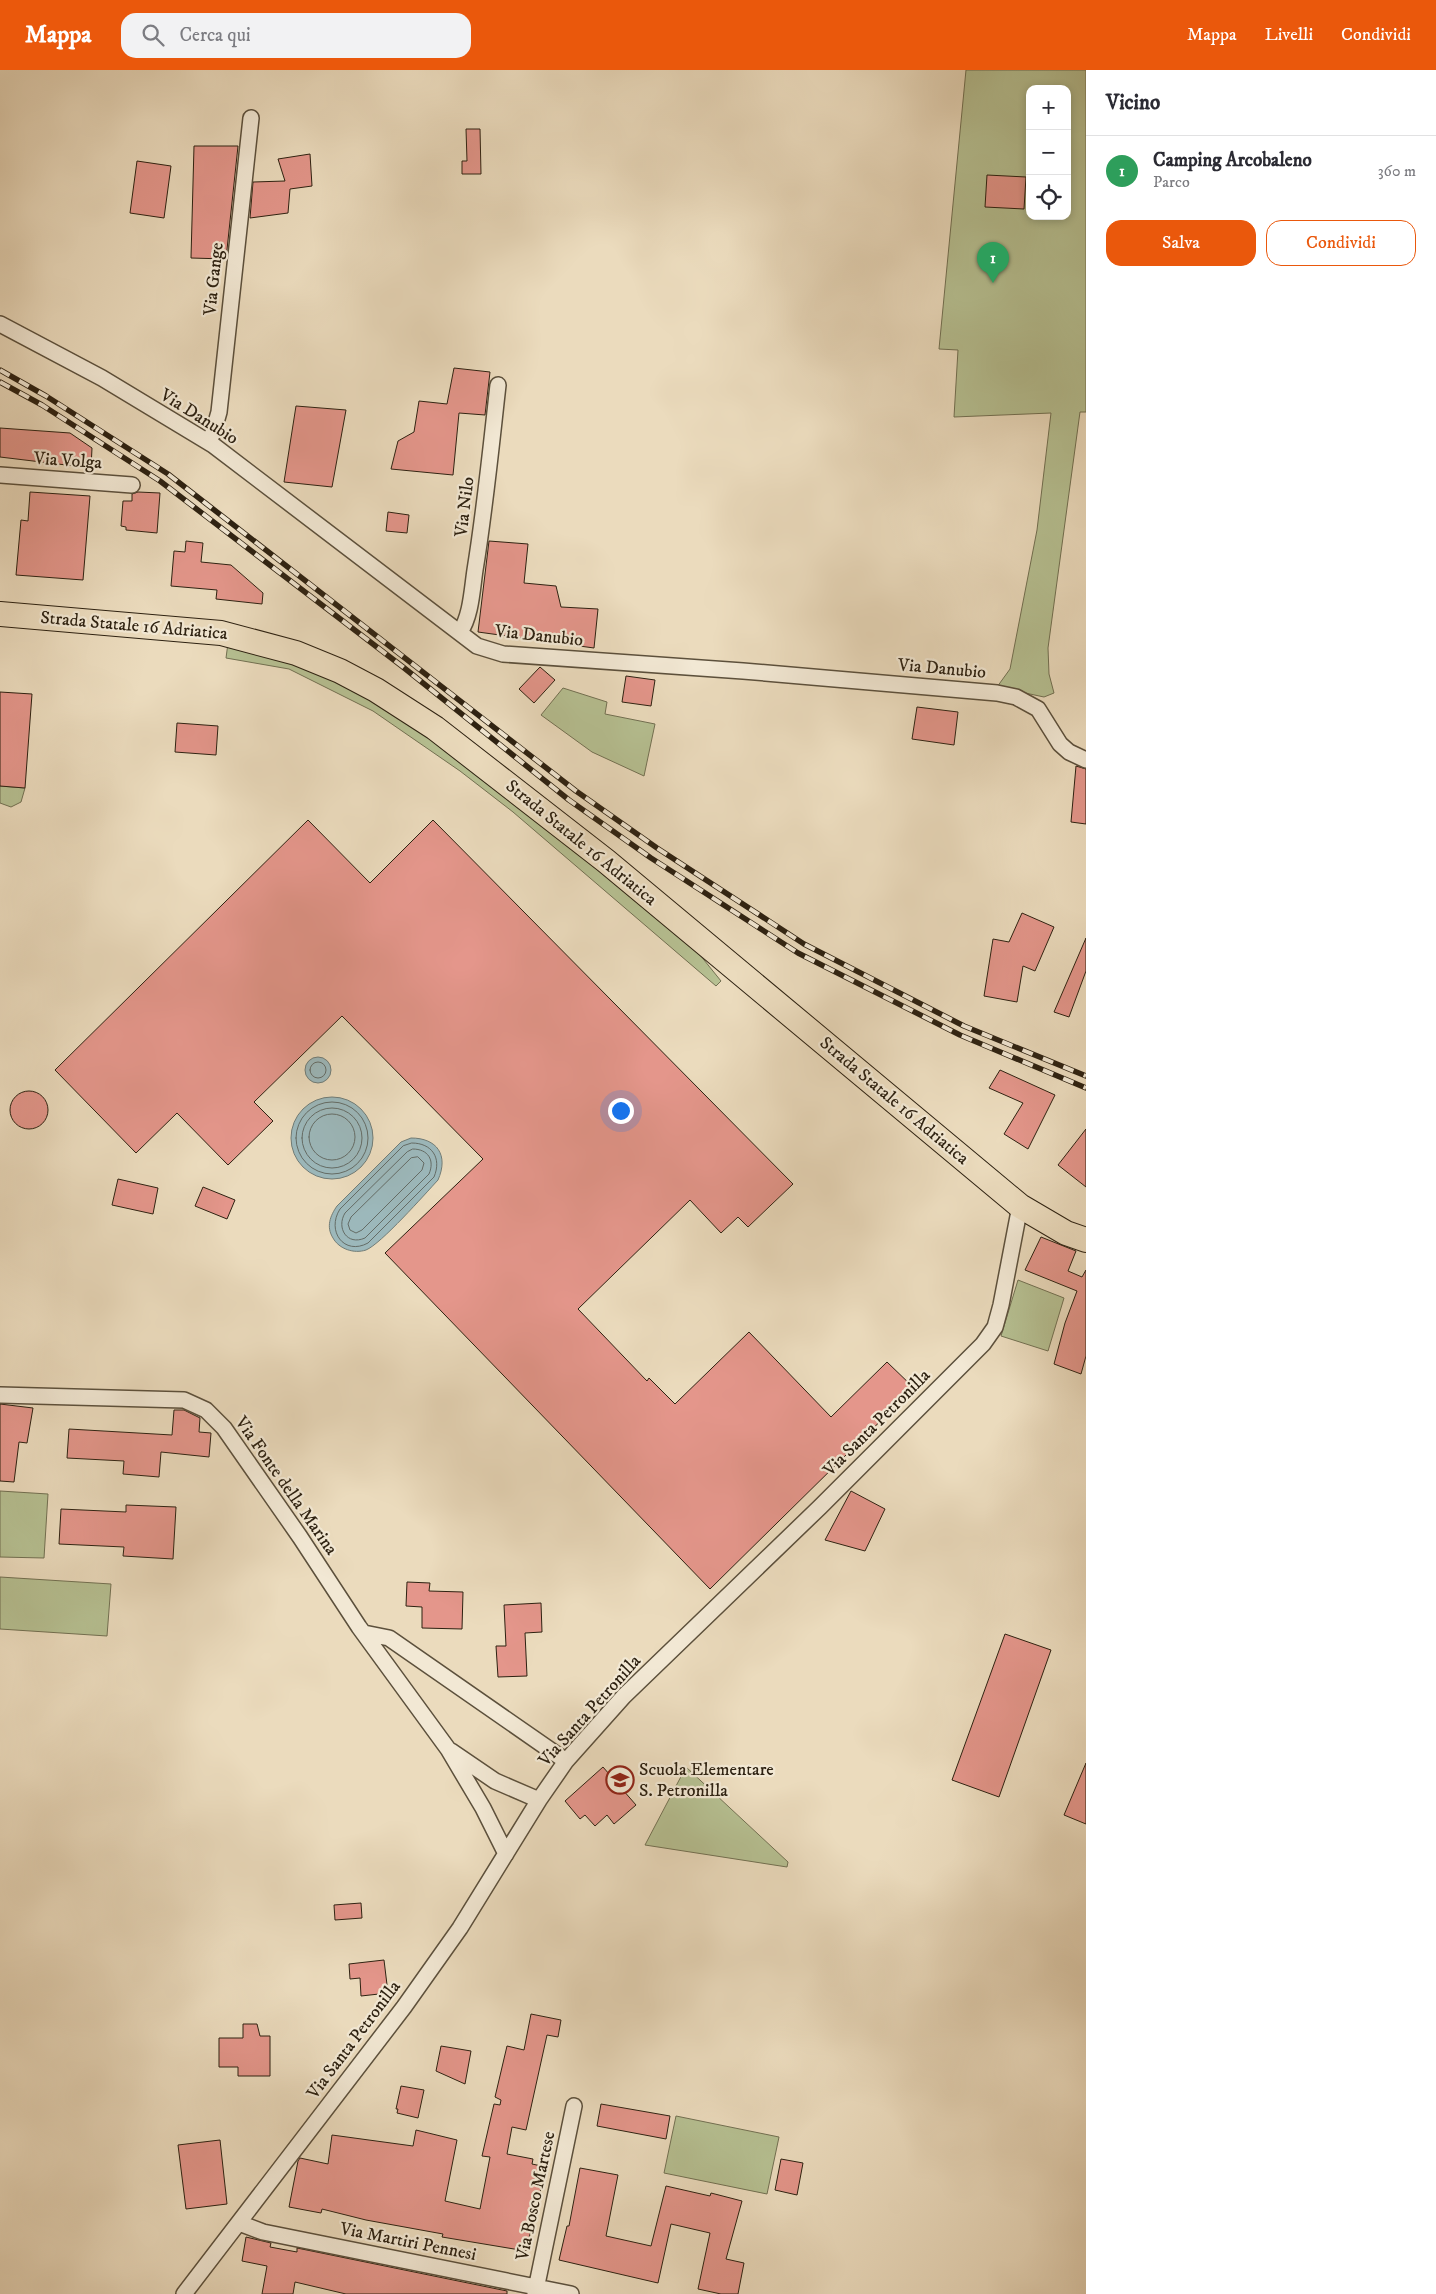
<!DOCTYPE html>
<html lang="it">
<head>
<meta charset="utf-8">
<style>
	body { margin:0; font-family:"IM FELL DW Pica",serif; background:#f2f2f3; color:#2b2b33 }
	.controls { position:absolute; right:15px; top:15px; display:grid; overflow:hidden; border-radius:10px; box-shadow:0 2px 8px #0003 }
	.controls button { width:45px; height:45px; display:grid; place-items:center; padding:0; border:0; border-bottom:1px solid #e1e1e2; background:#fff; color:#2b2b33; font:25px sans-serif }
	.you { position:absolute; left:620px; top:1040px; width:18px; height:18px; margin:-12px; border:4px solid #fff; border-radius:50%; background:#1a73e8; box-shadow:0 0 0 8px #1a73e833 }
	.badge { display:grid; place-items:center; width:32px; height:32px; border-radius:50%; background:#ea580c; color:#fff; font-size:16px; font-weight:700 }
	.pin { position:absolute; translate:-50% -41px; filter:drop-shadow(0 1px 2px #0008) }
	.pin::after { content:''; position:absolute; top:26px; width:18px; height:15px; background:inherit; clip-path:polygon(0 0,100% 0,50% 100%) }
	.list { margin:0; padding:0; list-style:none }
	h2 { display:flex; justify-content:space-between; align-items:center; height:65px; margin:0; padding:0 20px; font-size:21px }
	h2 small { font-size:16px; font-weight:400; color:#7c7c81 }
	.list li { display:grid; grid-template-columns:32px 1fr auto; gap:15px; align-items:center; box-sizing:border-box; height:70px; padding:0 20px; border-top:1px solid #e1e1e2 }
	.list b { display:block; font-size:19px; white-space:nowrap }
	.list p { margin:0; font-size:16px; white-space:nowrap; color:#7c7c81 }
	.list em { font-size:16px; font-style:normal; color:#7c7c81 }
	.actions { display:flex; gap:10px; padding:15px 20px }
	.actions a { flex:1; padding:11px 0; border:1px solid #ea580c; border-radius:15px; text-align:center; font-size:18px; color:#ea580c }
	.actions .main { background:#ea580c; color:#fff }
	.icon { flex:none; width:28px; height:28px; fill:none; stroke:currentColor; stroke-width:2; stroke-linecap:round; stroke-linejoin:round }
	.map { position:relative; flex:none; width:1086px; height:2224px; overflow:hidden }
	header { display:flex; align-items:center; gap:30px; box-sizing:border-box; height:70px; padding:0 25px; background:#ea580c; color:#fff }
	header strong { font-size:24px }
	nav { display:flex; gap:28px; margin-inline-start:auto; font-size:18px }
	.search { width:350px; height:45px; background:#f2f2f3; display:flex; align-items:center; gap:12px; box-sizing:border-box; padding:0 18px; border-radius:15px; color:#7c7c81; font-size:19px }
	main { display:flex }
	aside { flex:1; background:#fff }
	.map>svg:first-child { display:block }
	.green { fill:#b6c092; stroke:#727052; fill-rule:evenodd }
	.water { fill:#9cb8bb; stroke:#707c77 }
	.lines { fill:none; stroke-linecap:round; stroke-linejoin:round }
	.shore { stroke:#646c66; stroke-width:1 }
	.building { fill:#e4968b; stroke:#2d2111 }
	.street-casing { stroke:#5c503c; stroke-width:18 }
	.primary-casing { stroke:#2d2111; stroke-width:26 }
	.street { stroke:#f2e8d4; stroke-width:15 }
	.primary { stroke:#ebdbbd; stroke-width:24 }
	.rail-casing { stroke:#2d2111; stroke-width:5.5 }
	.rail { stroke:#f2e8d4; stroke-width:4; stroke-dasharray:11; stroke-linecap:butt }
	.labels { text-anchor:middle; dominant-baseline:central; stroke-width:4.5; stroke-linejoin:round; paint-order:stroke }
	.street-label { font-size:18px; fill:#2d2111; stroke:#f2e8d4 }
	.poi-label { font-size:18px; fill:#2d2111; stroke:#f2e8d4; text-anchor:start }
</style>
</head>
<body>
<header>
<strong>Mappa</strong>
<div class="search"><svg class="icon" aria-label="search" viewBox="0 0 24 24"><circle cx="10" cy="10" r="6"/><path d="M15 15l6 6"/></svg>Cerca qui</div>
<nav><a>Mappa</a><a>Livelli</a><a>Condividi</a></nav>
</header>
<main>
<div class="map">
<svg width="1086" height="2224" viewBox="0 0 1086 2224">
	<rect width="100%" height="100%" fill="#ebdbbd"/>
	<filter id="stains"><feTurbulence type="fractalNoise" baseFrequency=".004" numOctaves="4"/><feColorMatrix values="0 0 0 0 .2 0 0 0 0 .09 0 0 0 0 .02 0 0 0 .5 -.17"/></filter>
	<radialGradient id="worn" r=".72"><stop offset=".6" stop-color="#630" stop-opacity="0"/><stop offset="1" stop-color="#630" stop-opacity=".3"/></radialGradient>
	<path class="green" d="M966 0H1086V342H1080L1048 578 1049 604 1054 623 1044 627 997 617 1010 599 1037 460 1051 343 954 347 958 280 939 279ZM1030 19H1067V146H1030Z
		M228 573 292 587 403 644 529 743 700 885 721 911 716 916 513 742 460 701 373 641 289 599 226 588Z
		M563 618 607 632 605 644 655 654 644 706 592 682 541 645Z
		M0 716 25 718 21 732 11 737 0 733Z
		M1018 1210 1064 1228 1048 1281 1001 1266Z
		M0 1421 48 1424 44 1488 0 1487Z
		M0 1507 111 1514 107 1566 0 1559Z
		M686 1697 788 1792 787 1797 645 1775Z
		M676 2046 779 2067 767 2124 664 2103Z"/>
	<path class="water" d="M305 1000a13 13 0 1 1 26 0a13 13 0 1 1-26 0Z
		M291 1068a41 41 0 1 1 82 0a41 41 0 1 1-82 0Z
		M411 1068C437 1068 449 1085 438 1110 425 1124 381 1174 366 1180 354 1184 339 1179 333 1168 326 1157 330 1146 337 1136L401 1072Z"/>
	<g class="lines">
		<path class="shore" d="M310 1000a8 8 0 1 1 16 0a8 8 0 1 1-16 0Z
			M296 1068a36 36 0 1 1 72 0a36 36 0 1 1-72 0Z
			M302 1068a30 30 0 1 1 60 0a30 30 0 1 1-60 0Z
			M309 1067a23 23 0 1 1 46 0a23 23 0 1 1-46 0Z
			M412 1073C432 1073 442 1088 434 1107L368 1173C344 1186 326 1161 340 1139L403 1076Z
			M413 1079C428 1079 435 1090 429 1104L365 1168C347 1176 336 1158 345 1143L407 1082Z
			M418 1087 424 1093 422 1100 362 1160 356 1163 350 1160 348 1154 351 1147 411 1088Z"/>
	</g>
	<path class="building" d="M466 59H480L481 104H462V91H467Z
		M194 76H238L226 189 191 188Z
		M310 84 312 116 290 119 288 143 250 148 253 112 285 111 278 89Z
		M137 91 171 96 164 148 130 143Z
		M987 105 1026 107 1024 139 985 137Z
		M454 298 490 302 485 345 459 343 453 405 391 399 398 371 414 362 419 331 447 334Z
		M296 336 346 340 332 417 284 412Z
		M0 358 70 363 92 378 91 398 0 387Z
		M30 422 90 426 83 510 16 505 21 450 28 451Z
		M138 422 160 423 157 463 126 460V457L121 456 123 431H132V424Z
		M388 442 409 445 407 463 386 461Z
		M186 471 203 473 201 492 231 495 263 523 262 534 216 529 217 520 171 516 174 481 185 482Z
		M489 471 528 474 524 513 556 516 561 537 598 539 594 578 478 562Z
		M540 597 555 610 534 633 519 619Z
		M626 606 655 610 651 636 622 632Z
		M0 622 32 624 25 718 0 716Z
		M917 637 958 642 954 675 912 669Z
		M177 653 218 656 216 685 175 682Z
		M1076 696 1086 699V754L1071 752Z
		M308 750 370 813 433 750 793 1114 748 1157 738 1147 721 1163 690 1130 578 1239 647 1311 649 1308 675 1334 749 1262 831 1347 887 1292 914 1318 710 1519 385 1183 483 1089 342 946 254 1032 273 1051 228 1095 177 1043 136 1083 55 1000Z
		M1022 843 1054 857 1035 901 1023 896 1017 932 984 926 993 869 1009 872Z
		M1086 868V901L1069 947 1054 942Z
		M1000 1000 1055 1025 1028 1079 1004 1064 1023 1033 989 1018Z
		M10 1040a19 19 0 1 1 38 0a19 19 0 1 1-38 0Z
		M1086 1059V1117L1058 1095Z
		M118 1109 158 1118 153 1144 112 1135Z
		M203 1117 235 1130 227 1149 195 1136Z
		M1041 1167 1076 1181 1068 1201 1082 1207 1086 1200V1286L1081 1304 1054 1294 1065 1253 1077 1221 1025 1200Z
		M0 1334 33 1338 27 1373 19 1372 14 1412 0 1411Z
		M174 1340H184L200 1348 199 1362 211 1363 209 1387 161 1382 159 1407 123 1404 124 1391 67 1388 69 1359 172 1365Z
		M851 1421 885 1439 865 1481 825 1470Z
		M126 1435 176 1437 173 1489 123 1486 124 1477 59 1474 61 1439 126 1442Z
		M407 1512 430 1513 429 1521 463 1522 462 1559 422 1558V1537L406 1536Z
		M541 1533 542 1562 525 1563 527 1606 498 1607 496 1576H506L504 1535Z
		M1005 1564 1051 1580 999 1727 952 1710Z
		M1086 1693V1754L1064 1745Z
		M603 1697 636 1735 614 1754 607 1745 595 1756 585 1745 580 1749 565 1731Z
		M361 1833 362 1848 335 1850 334 1835Z
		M384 1890 388 1923 361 1926 360 1908 350 1909 349 1894Z
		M531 1944 561 1950 558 1967 547 1965 526 2060 512 2057 507 2084 533 2089 532 2094 546 2097 526 2181 442 2167 443 2164 366 2150 322 2139 321 2143 289 2137 298 2091 300 2088 328 2094 332 2065 413 2076 416 2060 457 2070 445 2131 480 2139 490 2087 482 2086 494 2034 500 2035 501 2030 495 2027 507 1976 524 1980Z
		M243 1954H257L260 1966H270V2006H238V1997H219V1968H243Z
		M441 1976 471 1981 465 2014 436 2001Z
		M401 2016 424 2020 418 2048 397 2043 398 2039H396Z
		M601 2034 670 2046 666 2069 597 2056Z
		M220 2070 227 2134 186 2139 178 2075Z
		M781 2089 803 2093 797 2125 775 2120Z
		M580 2098 618 2105 606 2166 651 2176 666 2116 710 2126 711 2123 742 2131 726 2189 744 2193 738 2224H721L698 2219 710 2163 671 2154 658 2213 559 2190 567 2156H569Z
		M246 2167 271 2173 270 2177 297 2182V2178L507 2221V2224H346L295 2212 293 2224H262L267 2196 242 2191Z"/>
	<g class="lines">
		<g class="street-casing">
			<path id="street" d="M0 254 102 308 213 375 477 576 503 584 743 601 997 623 1016 627 1038 639 1060 674 1069 682 1086 690
				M208 372 213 363 219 342 251 48
				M0 405 132 415
				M460 562C471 546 472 520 475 500 485 439 491 377 498 315
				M0 1325 184 1330 206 1340 224 1358 300 1467 359 1557 448 1679 483 1738 506 1784
				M364 1563 389 1568 566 1691
				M451 1681 495 1711 539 1730
				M239 2153 263 2162 571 2224
				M184 2224 404 1937 460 1858 539 1730 566 1691 624 1626 820 1437 983 1274 995 1257 1001 1235 1020 1136
				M535 2224 574 2036"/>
		</g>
		<g class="primary-casing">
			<path id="primary" d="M0 544 221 563 296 583 340 601 376 620 435 658 606 791 1020 1136 1066 1163 1086 1170"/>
		</g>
		<use href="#street" class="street"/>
		<use href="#primary" class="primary"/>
		<g class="rail-casing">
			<path id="rail" d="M0 300 46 326 168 404 576 721 657 778 804 874 964 956 1086 1006
				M0 312 42 335 160 411 403 597 569 730 651 788 798 883 960 965 1086 1018"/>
		</g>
		<use href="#rail" class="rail"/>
	</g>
	<defs>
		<g id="school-ring" transform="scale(1.4375)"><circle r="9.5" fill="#f2e8d4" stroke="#8f2418" stroke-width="1.5"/><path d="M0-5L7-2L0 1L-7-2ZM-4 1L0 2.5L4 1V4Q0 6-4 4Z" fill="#8f2418"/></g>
	</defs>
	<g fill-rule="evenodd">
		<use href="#school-ring" x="620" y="1710"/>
	</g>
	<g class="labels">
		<g class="street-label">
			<text transform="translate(214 209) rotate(-84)">Via Gange</text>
			<text transform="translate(199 347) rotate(32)">Via Danubio</text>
			<text transform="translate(68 391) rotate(4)">Via Volga</text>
			<text transform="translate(465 437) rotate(-83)">Via Nilo</text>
			<text transform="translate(134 556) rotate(5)">Strada Statale 16 Adriatica</text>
			<text transform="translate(539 566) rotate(6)">Via Danubio</text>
			<text transform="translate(942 599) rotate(5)">Via Danubio</text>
			<text transform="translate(581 773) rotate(39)">Strada Statale 16 Adriatica</text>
			<text transform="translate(894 1031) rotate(40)">Strada Statale 16 Adriatica</text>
			<text transform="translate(877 1353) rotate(-45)">Via Santa Petronilla</text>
			<text transform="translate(286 1416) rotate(55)">Via Fonte della Marina</text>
			<text transform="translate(590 1641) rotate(-48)">Via Santa Petronilla</text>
			<text transform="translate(354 1970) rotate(-53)">Via Santa Petronilla</text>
			<text transform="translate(536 2126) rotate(-78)">Via Bosco Martese</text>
			<text transform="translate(408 2172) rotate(11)">Via Martiri Pennesi</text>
		</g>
		<g class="poi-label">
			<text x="639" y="1700">Scuola Elementare<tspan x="639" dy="21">S. Petronilla</tspan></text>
		</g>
	</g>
	<rect width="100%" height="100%" filter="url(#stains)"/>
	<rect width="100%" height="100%" fill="url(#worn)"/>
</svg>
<div class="controls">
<button>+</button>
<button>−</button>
<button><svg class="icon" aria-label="locate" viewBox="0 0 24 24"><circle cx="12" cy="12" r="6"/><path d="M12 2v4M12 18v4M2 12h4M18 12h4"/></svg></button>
</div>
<div class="you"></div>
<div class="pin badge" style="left:993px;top:213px;background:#2e9e5b">1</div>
</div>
<aside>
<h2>Vicino<small></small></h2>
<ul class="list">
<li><span class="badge" style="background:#2e9e5b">1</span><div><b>Camping Arcobaleno</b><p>Parco</p></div><em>360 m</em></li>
</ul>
<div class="actions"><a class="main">Salva</a><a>Condividi</a></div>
</aside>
</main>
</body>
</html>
